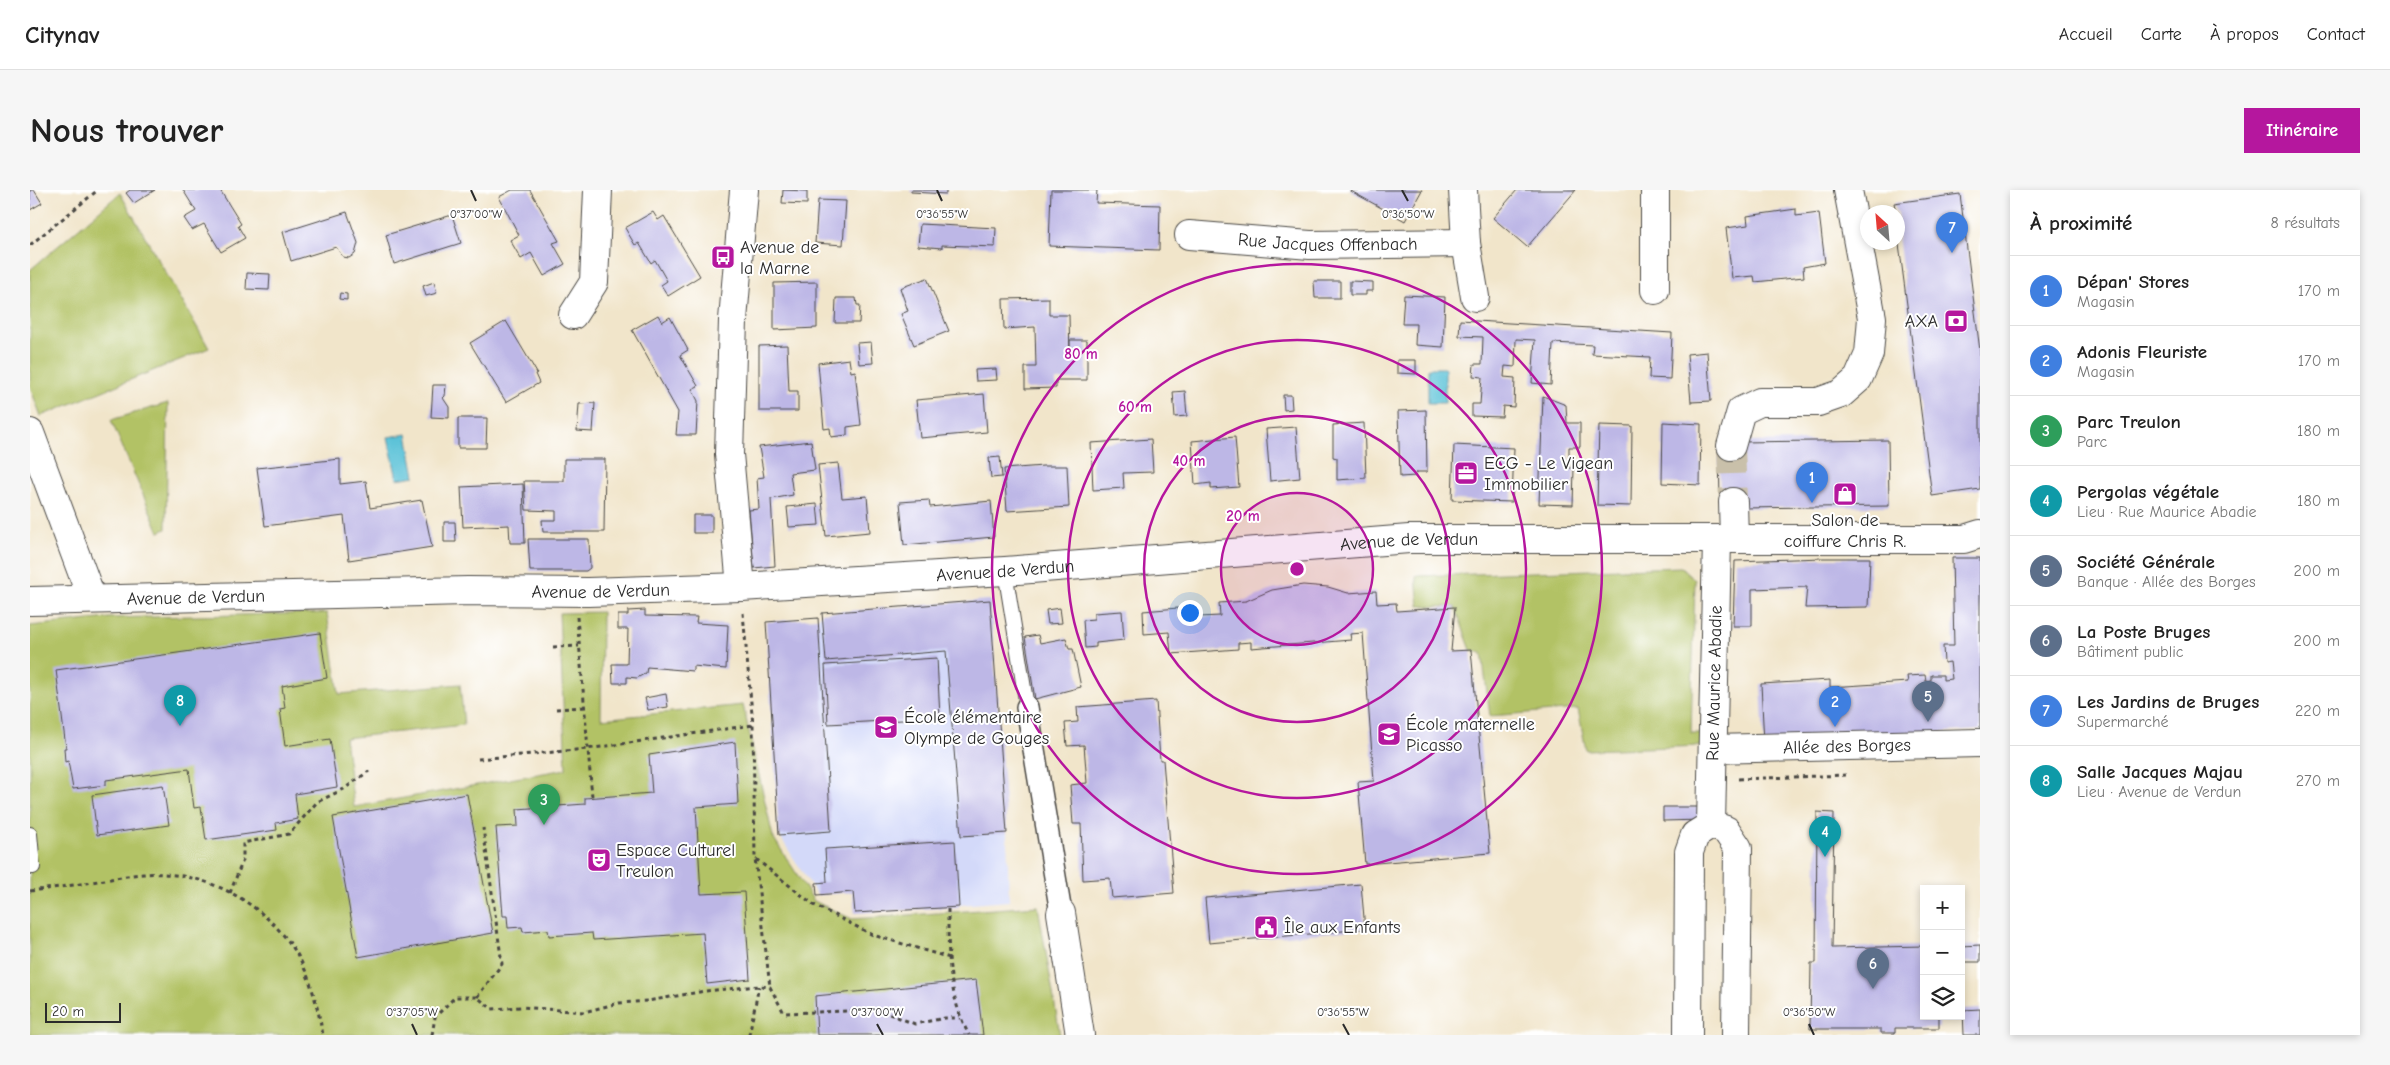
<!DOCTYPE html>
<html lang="fr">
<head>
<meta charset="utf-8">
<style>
	body { margin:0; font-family:"Comic Neue",sans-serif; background:#f6f6f6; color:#222 }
	.controls { position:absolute; right:15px; bottom:15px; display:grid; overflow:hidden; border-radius:0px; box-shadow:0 2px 8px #0003 }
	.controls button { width:45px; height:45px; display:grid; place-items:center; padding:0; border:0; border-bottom:1px solid #e0e0e0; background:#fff; color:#222; font:25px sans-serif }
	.compass { position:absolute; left:1830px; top:15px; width:45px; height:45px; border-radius:50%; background:#fff; box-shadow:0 2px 8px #0003; rotate:334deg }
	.scale { position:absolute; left:15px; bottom:12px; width:76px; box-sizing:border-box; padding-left:5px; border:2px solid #2b2b2b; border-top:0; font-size:14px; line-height:18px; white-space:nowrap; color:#2b2b2b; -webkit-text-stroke:4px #fff; paint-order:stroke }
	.you { position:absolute; left:1159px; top:422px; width:18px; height:18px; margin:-12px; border:4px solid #fff; border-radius:50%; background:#1a73e8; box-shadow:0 0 0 8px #1a73e833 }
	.badge { display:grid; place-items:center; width:32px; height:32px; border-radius:50%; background:#b5179e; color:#fff; font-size:16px; font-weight:700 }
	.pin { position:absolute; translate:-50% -41px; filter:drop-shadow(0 1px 2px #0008) }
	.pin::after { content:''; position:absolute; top:26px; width:18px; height:15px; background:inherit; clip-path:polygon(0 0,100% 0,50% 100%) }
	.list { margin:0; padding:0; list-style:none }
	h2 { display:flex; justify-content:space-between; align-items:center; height:65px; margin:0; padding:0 20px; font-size:21px }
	h2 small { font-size:16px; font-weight:400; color:#767676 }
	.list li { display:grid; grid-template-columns:32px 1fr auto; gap:15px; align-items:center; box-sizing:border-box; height:70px; padding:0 20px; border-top:1px solid #e0e0e0 }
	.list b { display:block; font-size:19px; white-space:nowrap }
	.list p { margin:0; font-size:16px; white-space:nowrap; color:#767676 }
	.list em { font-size:16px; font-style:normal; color:#767676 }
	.icon { flex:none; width:28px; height:28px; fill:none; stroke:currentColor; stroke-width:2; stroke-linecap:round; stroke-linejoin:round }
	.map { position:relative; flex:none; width:1950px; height:845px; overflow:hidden; border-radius:0px }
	header { display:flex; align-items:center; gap:30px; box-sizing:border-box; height:70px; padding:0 25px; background:#fff; border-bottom:1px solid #e0e0e0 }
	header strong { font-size:24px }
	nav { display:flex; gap:28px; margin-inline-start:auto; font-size:18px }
	.intro { display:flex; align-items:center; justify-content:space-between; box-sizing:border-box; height:120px; padding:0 30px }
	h1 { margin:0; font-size:35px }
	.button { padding:12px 22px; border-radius:0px; background:#b5179e; color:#fff; font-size:18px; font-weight:700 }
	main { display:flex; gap:30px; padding:0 30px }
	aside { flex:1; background:#fff; border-radius:0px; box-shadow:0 2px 8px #0003 }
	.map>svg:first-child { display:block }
	.built { fill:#d3d9f9 }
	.green { fill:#b2c265; stroke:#6e7648 }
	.water { fill:#5bc2d8; stroke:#437682 }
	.building { fill:#bdb7e6 }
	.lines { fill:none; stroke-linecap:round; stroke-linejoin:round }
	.minor-tunnel { stroke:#c9c0aa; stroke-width:28; stroke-dasharray:28 14; stroke-linecap:butt }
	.service-casing { stroke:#494743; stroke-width:16 }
	.pedestrian-casing { stroke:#494743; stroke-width:24 }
	.minor-casing { stroke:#494743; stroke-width:30 }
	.path { stroke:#494743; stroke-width:3; stroke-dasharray:4 4; stroke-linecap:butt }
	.service { stroke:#fff; stroke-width:14 }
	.pedestrian { stroke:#fff; stroke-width:21 }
	.minor { stroke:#fff; stroke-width:28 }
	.ticks { fill:none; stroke:#2b2b2b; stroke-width:2 }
	.ring { fill:none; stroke:#b5179e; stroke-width:2.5 }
	.labels { text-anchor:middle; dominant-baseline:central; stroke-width:4; stroke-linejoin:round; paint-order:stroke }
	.street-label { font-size:18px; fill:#2b2b2b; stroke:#fff }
	.poi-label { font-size:18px; fill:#2b2b2b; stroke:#fff; text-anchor:start }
	.ticks-label { font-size:12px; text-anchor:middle; fill:#2b2b2b; stroke:#fff; stroke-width:4; stroke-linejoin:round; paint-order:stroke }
	.centre { fill:#b5179e; stroke:#fff; stroke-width:2.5 }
	.ring-label { font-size:15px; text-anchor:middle; font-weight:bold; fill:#b5179e; stroke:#fff; stroke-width:4; stroke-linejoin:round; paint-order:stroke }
</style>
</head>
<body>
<header>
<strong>Citynav</strong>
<nav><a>Accueil</a><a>Carte</a><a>À propos</a><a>Contact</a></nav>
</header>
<div class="intro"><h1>Nous trouver</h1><a class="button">Itinéraire</a></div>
<main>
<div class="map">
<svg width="1950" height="845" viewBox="0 0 1950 845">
	<rect width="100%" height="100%" fill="#fff"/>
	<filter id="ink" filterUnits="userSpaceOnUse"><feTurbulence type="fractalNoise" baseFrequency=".02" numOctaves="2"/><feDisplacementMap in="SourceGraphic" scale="10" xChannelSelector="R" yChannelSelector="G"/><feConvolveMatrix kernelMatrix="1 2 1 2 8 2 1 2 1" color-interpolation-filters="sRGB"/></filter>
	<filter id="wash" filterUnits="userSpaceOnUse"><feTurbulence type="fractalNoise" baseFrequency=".0096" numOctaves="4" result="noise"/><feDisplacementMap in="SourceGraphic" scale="20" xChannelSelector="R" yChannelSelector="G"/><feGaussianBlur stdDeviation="1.12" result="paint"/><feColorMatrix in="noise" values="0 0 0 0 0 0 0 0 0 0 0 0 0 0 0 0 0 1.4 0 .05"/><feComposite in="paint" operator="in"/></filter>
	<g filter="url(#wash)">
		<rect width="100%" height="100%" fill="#f1e5ca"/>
		<path class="built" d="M960 410 977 643 979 711 825 723 823 702 787 705 749 645 736 432 788 428 792 423Z"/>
		<path class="green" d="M90 3 179 158 11 226 0 197V80Z
			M138 213 136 339 129 342 81 230Z
			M1651 377 1665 390 1661 543H1673V556L1556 560 1548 519 1460 526 1452 463 1441 460 1425 417 1389 416 1386 386Z
			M572 422 571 529 713 515 743 647 784 711 822 729 1008 716 1030 845H0V436L79 428 297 423 309 504 430 494 434 535 315 548 324 617 536 579 529 423Z"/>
		<path class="water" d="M1398 178H1415V213H1398Z
			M377 244 385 286 367 289 358 247Z"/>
		<g id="blocks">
			<path class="building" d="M0 0H4L12 13 0 20Z
				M100 0H125L104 13 96 3Z
				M153 0H190L211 34 208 36 215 48 191 62 174 34 162 40 154 28 166 21Z
				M482 0H500L529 51 523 53 535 74 514 86 501 63 491 69 480 50 489 45 469 7Z
				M753 0 777 1V14L752 13Z
				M881 0H916V4L881 2Z
				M1021 0H1067L1066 13 1130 15 1129 60 1019 56Z
				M1319 0H1392L1375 31Z
				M1487 0H1546L1497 57 1463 28Z
				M1930 4 1950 161V299L1902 306 1868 46V22H1866L1864 13Z
				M788 10 816 11 813 55 785 53Z
				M1766 19V26L1789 23 1795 73 1773 77 1774 87 1725 92 1724 86 1702 88 1696 38 1718 35 1717 26Z
				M317 22 328 53 325 64 319 68 313 67 306 57 261 71 253 42Z
				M623 22 628 30 634 26 670 86 638 106 631 95 637 91 625 70 621 73 609 53 605 55 595 38Z
				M422 25 431 53 364 74 356 45Z
				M890 34 966 38 965 57 912 55V58L888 56Z
				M217 83 240 84 239 100 216 99Z
				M897 88 919 141 884 155 871 124 878 121 870 98Z
				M1284 91H1310V108H1285Z
				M1320 91 1343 92V101H1336V105H1320Z
				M404 92 407 103 396 106 393 96Z
				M787 92V138L744 140V93Z
				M310 103 317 104V110L309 109Z
				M1374 105 1415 107 1413 157 1385 155 1386 134H1372Z
				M806 108H826L827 115H830L829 133H805Z
				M1019 108V125H1039L1040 167V150H1057V190H1026V198L995 199V177H1006L1005 137 974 139 973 109Z
				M628 125 632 132 640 127 658 160 650 165 668 196 662 199 668 211 666 245H646L648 222 602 140Z
				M1430 130 1642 143 1640 189 1619 188 1620 167 1562 164 1563 155 1523 153 1521 195 1502 193 1505 150 1486 149 1485 177 1475 176 1474 187 1485 188 1484 217 1473 216 1472 227 1442 226V214H1450L1452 187 1443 186 1444 174H1452L1453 147 1429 146Z
				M476 131 507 183 505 184 509 193 476 212 440 153Z
				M841 152 843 173 829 174 827 153Z
				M757 155 759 201H768V221H729V156Z
				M1677 162 1681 211 1661 212 1657 164Z
				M819 169 821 182 825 181 831 235 817 237V245L801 247 800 238 794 239 788 173Z
				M1367 170H1386V184L1367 183Z
				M966 179 967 190 946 191 945 180Z
				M403 195H416L415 206 413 208 419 217V228L401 227Z
				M1155 201 1157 226 1145 227 1143 202Z
				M954 204 957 242 890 248 886 210Z
				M1253 205H1261L1262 219 1254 220Z
				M1513 206 1536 215 1537 233H1550V257H1539V278H1544L1543 315 1509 314Z
				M565 213 563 242 547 241 549 214Z
				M1396 220 1397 282H1387L1386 286 1370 287 1368 221Z
				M428 228H457L456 258H428Z
				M1633 232 1671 234 1670 295 1632 293Z
				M1334 233 1336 288 1307 290V268L1303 267V235Z
				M1569 235 1602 236 1601 316 1567 315Z
				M1266 237 1270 288 1240 291 1236 239Z
				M1205 247 1209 297 1181 299V293L1165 295 1162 251Z
				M1121 249 1123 282 1093 283 1094 298 1063 300 1061 253Z
				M1858 250 1859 316 1713 318 1690 312 1689 256 1712 252Z
				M781 251 785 280 760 283 763 305 741 309 745 376 724 378 719 320 729 319 727 288 734 287 729 257Z
				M1424 255 1484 258 1482 312 1422 310Z
				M970 267 972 287 961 288 959 268Z
				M310 269V294L336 291 340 318 392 310 402 357 319 370 314 326 235 336 227 278Z
				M534 269H575L574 342H513L512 330H526V321L496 320 494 291H534Z
				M808 273 812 308 837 306 840 342 796 346 788 275Z
				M1013 276H1037L1039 317 977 321 974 279Z
				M493 294 495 353H480L479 335 433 337 431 297Z
				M899 310 900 317 961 311 964 347 874 355 870 312Z
				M787 314 789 335 759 337 757 317Z
				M663 325H682V343H663Z
				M414 332H425L426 352H414Z
				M498 349H559L560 378 556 381H500Z
				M1793 368H1840L1838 417 1775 418 1777 397 1722 399V436H1703L1705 371Z
				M1922 368H1950V540L1734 553 1731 494 1800 490V497L1878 492 1877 486 1895 485 1896 491 1901 490V485H1913V490L1922 489 1920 472 1914 473 1913 456H1924Z
				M1273 395 1298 397 1318 403 1346 401 1347 414 1366 413 1367 421 1425 417 1421 461 1441 460 1460 663 1335 674 1328 592 1344 591 1333 443 1320 444 1321 450 1221 458V452L1208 453V459L1141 464 1139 442 1114 444 1113 421 1148 418 1149 428 1190 426 1189 413 1216 411 1242 400Z
				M960 410 977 643 931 646 916 461 796 471 792 423Z
				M1030 418 1032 433 1018 434 1016 420Z
				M615 420V426L667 427 666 433 698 435 696 479 663 476V481L617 477 616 483 607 488 597 487V493H583L582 474H597L598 439H588V425H598V421Z
				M1092 421 1094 450 1066 453V457L1055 458 1053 430 1064 429V423Z
				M788 428 801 641 749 645 736 432Z
				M290 443 297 488 252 496 255 518 250 519 255 556 300 549 307 597 265 604 268 629 246 633 247 640 176 650 171 617 164 618 159 579 76 590V595L43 599 38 571 35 572 34 558H36L26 480Z
				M1008 445 1010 453 1036 448 1039 459H1043L1051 497 1005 509 995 447Z
				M907 468 910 528 798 534 795 475Z
				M636 504 638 517 618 520 615 508Z
				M1126 511 1130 570H1133L1144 703 1082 708 1080 688 1053 690 1051 634H1043L1040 595 1057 593 1054 555 1037 556 1035 533 1048 532 1047 517Z
				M705 552 708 614 666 617 671 704 714 702 720 789 677 794 673 743 563 750 562 743 519 746 518 740 493 742 492 737 478 738 477 726H473L466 637 488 636 487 619 555 614V608L622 603 619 565Z
				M133 595 139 635 67 645 62 605Z
				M437 604 463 743 328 767 303 627Z
				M1633 617H1672V630L1633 631Z
				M1787 622 1804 623 1802 758 1894 756V826H1909V838H1865V843H1851V839H1780L1781 773H1786Z
				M925 651 929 717 825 723 823 702 787 705 786 693 797 692 795 659Z
				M1331 694 1335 739 1179 753 1175 708Z
				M1950 755V772H1931V756Z
				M946 790 953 845H787L785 806Z
				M1950 819V845H1934L1933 820Z"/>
		</g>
	</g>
	<g filter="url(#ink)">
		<use href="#blocks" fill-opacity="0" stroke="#494743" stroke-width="1"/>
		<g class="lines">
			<path class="minor-tunnel" d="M1701 256 1703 312"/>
			<g class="service-casing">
				<path id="service" d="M975 381 997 517
					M0 644 3 677"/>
			</g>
			<g class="pedestrian-casing">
				<path id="pedestrian" d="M997 517 1031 723"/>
			</g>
			<g class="minor-casing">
				<g id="minor">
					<path d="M1433 0 1436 53 1445 107"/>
					<path id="s1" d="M1159 45 1280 55 1436 53"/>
					<path d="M1625 100V0"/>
					<path d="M543 125 564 92 568 0"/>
					<path d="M0 243 62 409"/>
					<path d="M1701 256 1711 221 1730 212H1788L1811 204 1828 189 1839 164 1842 128 1818 0"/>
					<path d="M1703 312 1704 349"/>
					<path d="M711 397 699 264 703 130 714 0"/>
					<path id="s2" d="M0 411 438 401 558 402 711 397 975 381 1379 349H1934L1950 344"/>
					<path id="s3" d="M1683 559 1950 553"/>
					<path id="s4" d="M1681 635 1687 349"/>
					<path d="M1031 723 1050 845"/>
					<path d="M1658 845 1659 662 1665 645 1681 635 1696 640 1708 658 1706 845"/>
				</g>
			</g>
			<path class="path" d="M0 55 68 0
				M713 423 723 535 725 668 740 797
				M547 427 562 607
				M523 457 549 456
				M526 519 554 517
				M448 569 557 559 723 535
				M1708 589 1817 585
				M726 669 784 715 843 745 920 768
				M0 701C23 698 46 695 68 691 83 689 98 685 113 684 171 680 224 707 259 752 279 778 287 814 293 845
				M200 703 213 670V653L259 644 287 612 314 599 339 581
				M918 719C918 763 918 806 939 845
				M447 807 472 774 453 638
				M402 845 405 827 425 807H447L462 819 491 817 554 822 589 813 618 811 675 801 729 796 740 797 754 823 849 820 885 834 915 828H930
				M719 845 729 796"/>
			<use href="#service" class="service"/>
			<use href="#pedestrian" class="pedestrian"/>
			<use href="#minor" class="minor"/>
		</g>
	</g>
	<path class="ticks" d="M441 0 446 11M907 0 912 11M1372 0 1378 11M382 834 387 845M847 834 853 845M1313 834 1319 845M1779 834 1784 845"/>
	<circle cx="1267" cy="379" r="76" fill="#b5179e" fill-opacity=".12"/>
	<g class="ring">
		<circle cx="1267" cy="379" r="76"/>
		<circle cx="1267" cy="379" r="153"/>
		<circle cx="1267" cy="379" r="229"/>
		<circle cx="1267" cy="379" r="305"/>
	</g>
	<defs>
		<g id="bus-square" transform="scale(1.25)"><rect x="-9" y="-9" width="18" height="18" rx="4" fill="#b5179e" stroke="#fff"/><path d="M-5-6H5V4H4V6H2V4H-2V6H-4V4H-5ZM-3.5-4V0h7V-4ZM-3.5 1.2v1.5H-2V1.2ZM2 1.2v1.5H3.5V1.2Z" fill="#fff"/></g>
		<g id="bank-square" transform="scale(1.25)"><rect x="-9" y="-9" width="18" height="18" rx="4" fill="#b5179e" stroke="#fff"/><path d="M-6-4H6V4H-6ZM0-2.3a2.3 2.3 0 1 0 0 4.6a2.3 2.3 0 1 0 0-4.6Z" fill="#fff"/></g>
		<g id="office-square" transform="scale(1.25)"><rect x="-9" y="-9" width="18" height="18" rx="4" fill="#b5179e" stroke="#fff"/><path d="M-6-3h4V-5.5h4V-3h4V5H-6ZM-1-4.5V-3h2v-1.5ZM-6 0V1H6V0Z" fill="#fff"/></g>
		<g id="shop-square" transform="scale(1.25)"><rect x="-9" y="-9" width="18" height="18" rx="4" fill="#b5179e" stroke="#fff"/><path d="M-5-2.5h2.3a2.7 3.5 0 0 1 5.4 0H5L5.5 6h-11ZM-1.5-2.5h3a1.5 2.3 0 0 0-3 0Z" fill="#fff"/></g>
		<g id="school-square" transform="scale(1.25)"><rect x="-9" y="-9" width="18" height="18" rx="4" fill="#b5179e" stroke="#fff"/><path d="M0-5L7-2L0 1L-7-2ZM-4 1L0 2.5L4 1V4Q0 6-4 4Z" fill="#fff"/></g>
		<g id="theatre-square" transform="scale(1.25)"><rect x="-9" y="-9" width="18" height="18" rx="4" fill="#b5179e" stroke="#fff"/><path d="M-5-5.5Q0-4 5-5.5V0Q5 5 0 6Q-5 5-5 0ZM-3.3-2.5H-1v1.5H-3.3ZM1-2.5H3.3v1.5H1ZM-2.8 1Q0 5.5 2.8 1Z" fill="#fff"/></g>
		<g id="civic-square" transform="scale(1.25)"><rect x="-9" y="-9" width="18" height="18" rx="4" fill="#b5179e" stroke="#fff"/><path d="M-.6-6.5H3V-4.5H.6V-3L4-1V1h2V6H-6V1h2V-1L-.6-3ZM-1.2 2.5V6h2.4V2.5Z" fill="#fff"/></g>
	</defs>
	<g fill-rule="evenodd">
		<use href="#bus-square" x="693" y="67"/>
		<use href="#bank-square" x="1926" y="131"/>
		<use href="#office-square" x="1436" y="283"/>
		<use href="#shop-square" x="1815" y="304"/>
		<use href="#school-square" x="856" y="537"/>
		<use href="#school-square" x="1359" y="544"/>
		<use href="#theatre-square" x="569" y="670"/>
		<use href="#civic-square" x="1236" y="737"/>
	</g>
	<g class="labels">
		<g class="street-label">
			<text stroke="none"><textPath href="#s1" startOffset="139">Rue Jacques Offenbach</textPath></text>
			<text stroke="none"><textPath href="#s2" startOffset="1381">Avenue de Verdun</textPath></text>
			<text stroke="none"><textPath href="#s2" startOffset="976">Avenue de Verdun</textPath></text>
			<text stroke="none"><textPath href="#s2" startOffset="571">Avenue de Verdun</textPath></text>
			<text stroke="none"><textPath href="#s2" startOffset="166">Avenue de Verdun</textPath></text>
			<text stroke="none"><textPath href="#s4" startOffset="142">Rue Maurice Abadie</textPath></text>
			<text stroke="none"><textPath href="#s3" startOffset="134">Allée des Borges</textPath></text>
		</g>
		<g class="poi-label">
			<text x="710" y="57">Avenue de<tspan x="710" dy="21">la Marne</tspan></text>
			<text x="1908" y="131" text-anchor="end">AXA</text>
			<text x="1454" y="273">ECG - Le Vigean<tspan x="1454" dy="21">Immobilier</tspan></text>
			<text x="1815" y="330" text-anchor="middle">Salon de<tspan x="1815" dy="21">coiffure Chris R.</tspan></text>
			<text x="874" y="527">École élémentaire<tspan x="874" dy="21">Olympe de Gouges</tspan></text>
			<text x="1376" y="534">École maternelle<tspan x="1376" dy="21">Picasso</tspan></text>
			<text x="586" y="660">Espace Culturel<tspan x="586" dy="21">Treulon</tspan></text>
			<text x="1254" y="737">Île aux Enfants</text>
		</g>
	</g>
	<g class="ticks-label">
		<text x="446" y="28">0°37'00"W</text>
		<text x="912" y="28">0°36'55"W</text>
		<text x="1378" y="28">0°36'50"W</text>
		<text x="382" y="826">0°37'05"W</text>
		<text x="847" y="826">0°37'00"W</text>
		<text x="1313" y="826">0°36'55"W</text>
		<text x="1779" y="826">0°36'50"W</text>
	</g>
	<circle cx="1267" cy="379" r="8" class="centre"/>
	<g class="ring-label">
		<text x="1051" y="169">80 m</text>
		<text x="1105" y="222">60 m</text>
		<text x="1159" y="276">40 m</text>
		<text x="1213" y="331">20 m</text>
	</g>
</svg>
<div class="controls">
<button>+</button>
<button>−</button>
<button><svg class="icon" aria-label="layers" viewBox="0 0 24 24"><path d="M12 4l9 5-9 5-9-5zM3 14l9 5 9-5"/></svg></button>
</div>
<svg class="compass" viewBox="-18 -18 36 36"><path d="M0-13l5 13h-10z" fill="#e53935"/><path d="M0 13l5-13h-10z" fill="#767676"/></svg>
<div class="scale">20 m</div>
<div class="you"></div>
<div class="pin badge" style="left:1782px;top:313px;background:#3f7fe0">1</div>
<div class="pin badge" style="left:1805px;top:537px;background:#3f7fe0">2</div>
<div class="pin badge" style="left:514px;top:635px;background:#2e9e5b">3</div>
<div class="pin badge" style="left:1795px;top:667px;background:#0f9aa8">4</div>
<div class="pin badge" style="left:1898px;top:532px;background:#5c6f8a">5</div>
<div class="pin badge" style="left:1843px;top:799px;background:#5c6f8a">6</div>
<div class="pin badge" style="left:1922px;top:63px;background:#3f7fe0">7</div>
<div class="pin badge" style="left:150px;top:536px;background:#0f9aa8">8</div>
</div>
<aside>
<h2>À proximité<small>8 résultats</small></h2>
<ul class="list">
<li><span class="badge" style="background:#3f7fe0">1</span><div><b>Dépan' Stores</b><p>Magasin</p></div><em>170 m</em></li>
<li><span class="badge" style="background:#3f7fe0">2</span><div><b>Adonis Fleuriste</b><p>Magasin</p></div><em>170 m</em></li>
<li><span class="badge" style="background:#2e9e5b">3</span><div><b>Parc Treulon</b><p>Parc</p></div><em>180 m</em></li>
<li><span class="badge" style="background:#0f9aa8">4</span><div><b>Pergolas végétale</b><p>Lieu · Rue Maurice Abadie</p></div><em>180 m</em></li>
<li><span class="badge" style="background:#5c6f8a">5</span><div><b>Société Générale</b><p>Banque · Allée des Borges</p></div><em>200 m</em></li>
<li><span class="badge" style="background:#5c6f8a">6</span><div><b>La Poste Bruges</b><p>Bâtiment public</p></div><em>200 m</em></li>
<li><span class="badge" style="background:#3f7fe0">7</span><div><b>Les Jardins de Bruges</b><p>Supermarché</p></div><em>220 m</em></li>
<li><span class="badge" style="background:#0f9aa8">8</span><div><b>Salle Jacques Majau</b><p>Lieu · Avenue de Verdun</p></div><em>270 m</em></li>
</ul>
</aside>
</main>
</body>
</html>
